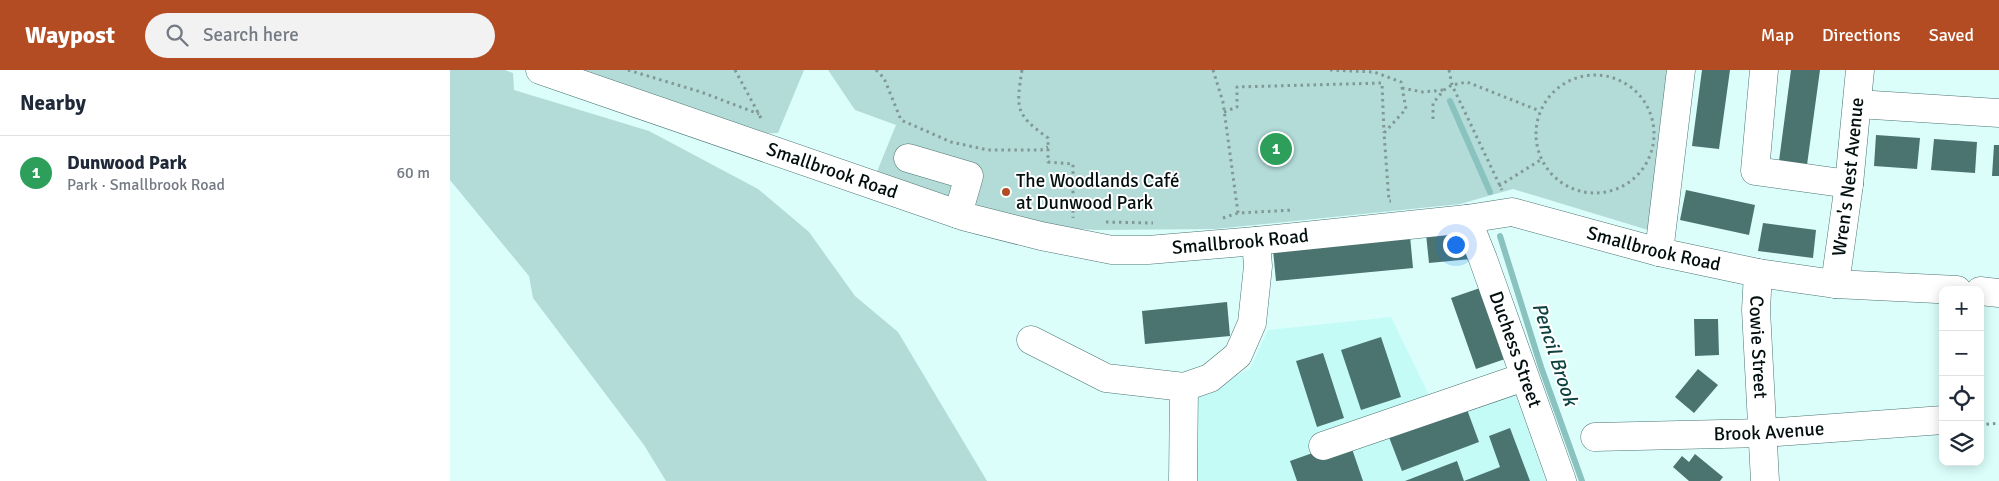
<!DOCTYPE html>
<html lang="en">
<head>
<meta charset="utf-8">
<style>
	body { margin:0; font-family:Signika,sans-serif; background:#f2f2f3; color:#1f2937 }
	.controls { position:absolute; right:15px; bottom:15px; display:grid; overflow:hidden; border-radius:10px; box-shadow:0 2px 12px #0003 }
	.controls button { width:45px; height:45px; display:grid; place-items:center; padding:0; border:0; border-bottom:1px solid #e0e1e3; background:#fff; color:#1f2937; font:25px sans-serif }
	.you { position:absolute; left:1005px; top:174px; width:18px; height:18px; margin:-12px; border:4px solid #fff; border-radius:50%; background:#1a73e8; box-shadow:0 0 0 8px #1a73e833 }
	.badge { display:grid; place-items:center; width:32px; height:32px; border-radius:50%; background:#b34c23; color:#fff; font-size:16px; font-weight:700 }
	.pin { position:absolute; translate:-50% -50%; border:2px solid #fff; box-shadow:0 1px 5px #0006 }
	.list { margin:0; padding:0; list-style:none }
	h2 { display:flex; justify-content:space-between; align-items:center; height:65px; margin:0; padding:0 20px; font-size:21px }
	h2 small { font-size:16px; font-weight:400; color:#747a83 }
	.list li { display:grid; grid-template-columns:32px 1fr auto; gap:15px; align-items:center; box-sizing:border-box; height:75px; padding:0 20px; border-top:1px solid #e0e1e3 }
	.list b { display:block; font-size:19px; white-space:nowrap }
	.list p { margin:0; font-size:16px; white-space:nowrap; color:#747a83 }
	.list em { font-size:16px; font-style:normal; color:#747a83 }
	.icon { flex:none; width:28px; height:28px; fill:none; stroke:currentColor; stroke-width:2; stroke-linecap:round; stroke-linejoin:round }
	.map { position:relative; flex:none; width:1549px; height:411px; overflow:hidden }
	header { display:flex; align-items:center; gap:30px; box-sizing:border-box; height:70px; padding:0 25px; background:#b34c23; color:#fff }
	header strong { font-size:24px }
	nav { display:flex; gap:28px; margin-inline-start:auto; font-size:18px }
	.search { width:350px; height:45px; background:#f2f2f3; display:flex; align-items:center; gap:12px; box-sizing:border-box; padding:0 18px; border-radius:28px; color:#747a83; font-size:19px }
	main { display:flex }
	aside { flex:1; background:#fff }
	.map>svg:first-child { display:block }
	.built { fill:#c5fbf7 }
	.green { fill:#b3dbd8 }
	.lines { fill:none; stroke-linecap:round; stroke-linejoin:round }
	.stream { stroke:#89c2be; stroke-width:6 }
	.building { fill:#4b7370 }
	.minor-casing { stroke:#4c7471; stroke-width:29 }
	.path { stroke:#809997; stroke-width:3; stroke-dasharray:2.5 4; stroke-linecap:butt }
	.minor { stroke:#fff; stroke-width:28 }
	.poi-dot { fill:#b34c23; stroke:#fff; stroke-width:2 }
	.labels { text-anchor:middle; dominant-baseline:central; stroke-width:4; stroke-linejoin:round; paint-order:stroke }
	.street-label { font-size:19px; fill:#020f0e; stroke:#fff }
	.poi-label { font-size:19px; fill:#020f0e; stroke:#fff; text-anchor:start }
	.water-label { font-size:20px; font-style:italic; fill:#0d4240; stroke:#fff }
</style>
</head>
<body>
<header>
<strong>Waypost</strong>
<div class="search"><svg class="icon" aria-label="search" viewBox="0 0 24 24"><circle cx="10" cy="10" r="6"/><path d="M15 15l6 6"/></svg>Search here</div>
<nav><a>Map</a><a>Directions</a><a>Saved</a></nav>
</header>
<main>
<aside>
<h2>Nearby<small></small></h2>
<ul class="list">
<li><span class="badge" style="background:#2e9e5b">1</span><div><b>Dunwood Park</b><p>Park · Smallbrook Road</p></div><em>60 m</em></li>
</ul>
</aside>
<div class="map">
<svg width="1549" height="411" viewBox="0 0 1549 411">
	<rect width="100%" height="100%" fill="#dbfefb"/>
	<path class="built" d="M941 247 981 329 1058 302 1096 411H744L747 324 800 299 818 260Z"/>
	<path class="green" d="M0 0H55L63 3 64 20 199 61 308 119 359 162 405 226 448 262 537 411H216L194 375 83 228 79 206 0 110Z
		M111 0H354L328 63 309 64Z
		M378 0H1224L1208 163 1063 119 1010 134 765 159 646 160 602 157 522 137 426 104 446 55 405 40Z"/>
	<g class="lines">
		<path class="stream" d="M1000 31 1040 122
			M1050 166 1091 297 1132 411"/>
	</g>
	<path class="building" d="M1252 0H1280L1269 79 1242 76Z
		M1341 0H1370L1357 95 1329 91Z
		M1426 65 1470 68 1467 99 1424 96Z
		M1484 69 1527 72 1525 103 1481 100Z
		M1544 75H1549V106H1542Z
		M1236 120 1305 135 1299 165 1230 150Z
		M1313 153 1366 160 1363 188 1308 181Z
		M1011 161 1021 189 979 193 976 164Z
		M960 166 963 198 826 211 823 180Z
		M1030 218 1055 289 1026 299 1001 228Z
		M777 232 780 266 695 274 692 241Z
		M1244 249H1268L1269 285 1245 286Z
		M931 267 951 327 911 340 891 280Z
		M873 283 894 348 867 357 846 291Z
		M1248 299 1268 315 1244 343 1225 327Z
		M1015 334 1029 372 952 401 937 362Z
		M1060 358 1080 411H955L1007 391 1014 411 1050 397 1039 366Z
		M899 370 913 411H847L840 391Z
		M1245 384 1273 407 1270 411H1239L1223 397 1232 386 1239 392Z"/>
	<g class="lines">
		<g class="minor-casing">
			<g id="minor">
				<path id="s1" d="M90 0 516 147 591 166 662 180H698L806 171 1017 149 1062 142 1209 182 1308 203 1385 214 1507 220"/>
				<path d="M1314 0 1305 101 1399 114"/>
				<path d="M1407 34 1549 43"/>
				<path d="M458 88 519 106 508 144"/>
				<path id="s2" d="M1017 149 1033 189 1112 411"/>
				<path d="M1209 182 1231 0"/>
				<path id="s3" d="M1308 203 1306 240 1315 411"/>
				<path id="s4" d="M1385 214 1399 114 1410 0"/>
				<path d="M1530 221 1549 223"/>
				<path d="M581 270 656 308 734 317 760 308 788 285 802 253 808 196 806 171"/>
				<path id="s5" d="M1145 367 1314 363 1493 350"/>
				<path d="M873 376 1074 307"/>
				<path d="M733 411 734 317"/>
			</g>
		</g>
		<path class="path" d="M178 0 251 22 309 44
			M285 0 312 50
			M426 0 434 8 451 50 501 72 538 80H591L598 77
			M572 0C566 39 565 44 598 68V92L623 94V148
			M763 0 773 32 788 143 844 140
			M880 0 924 2 951 12 956 39 934 63 939 131H941
			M999 0 1002 15 1052 120
			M1086 64a59 59 0 1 1 118 0a59 59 0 1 1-118 0Z
			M952 18 973 22 994 20
			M774 42 787 37V17L932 13 934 63
			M983 49V33L994 20 1002 15 1017 12 1090 41
			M1049 116 1092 89
			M773 148 788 143
			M656 152 703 153
			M1530 355 1549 353"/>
		<use href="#minor" class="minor"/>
	</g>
	<circle class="poi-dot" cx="556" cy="122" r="5"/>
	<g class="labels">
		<g class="street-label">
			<text stroke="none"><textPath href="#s1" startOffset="309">Smallbrook Road</textPath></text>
			<text stroke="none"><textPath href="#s4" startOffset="108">Wren's Nest Avenue</textPath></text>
			<text stroke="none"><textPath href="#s1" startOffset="729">Smallbrook Road</textPath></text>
			<text stroke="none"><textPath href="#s1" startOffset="1149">Smallbrook Road</textPath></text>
			<text stroke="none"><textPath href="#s3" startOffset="74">Cowie Street</textPath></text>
			<text stroke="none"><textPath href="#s2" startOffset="139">Duchess Street</textPath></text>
			<text stroke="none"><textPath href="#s5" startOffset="174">Brook Avenue</textPath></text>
		</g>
		<g class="poi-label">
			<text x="566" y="111">The Woodlands Café<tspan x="566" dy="22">at Dunwood Park</tspan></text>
		</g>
		<g class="water-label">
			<text transform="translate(1105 284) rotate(72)">Pencil Brook</text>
		</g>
	</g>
</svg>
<div class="controls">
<button>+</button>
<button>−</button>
<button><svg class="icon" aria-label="locate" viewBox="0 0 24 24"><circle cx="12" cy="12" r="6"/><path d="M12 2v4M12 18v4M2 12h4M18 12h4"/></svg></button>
<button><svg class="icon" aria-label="layers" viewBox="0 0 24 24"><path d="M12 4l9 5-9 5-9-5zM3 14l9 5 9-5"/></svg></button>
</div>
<div class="you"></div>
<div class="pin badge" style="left:826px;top:79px;background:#2e9e5b">1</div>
</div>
</main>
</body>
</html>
